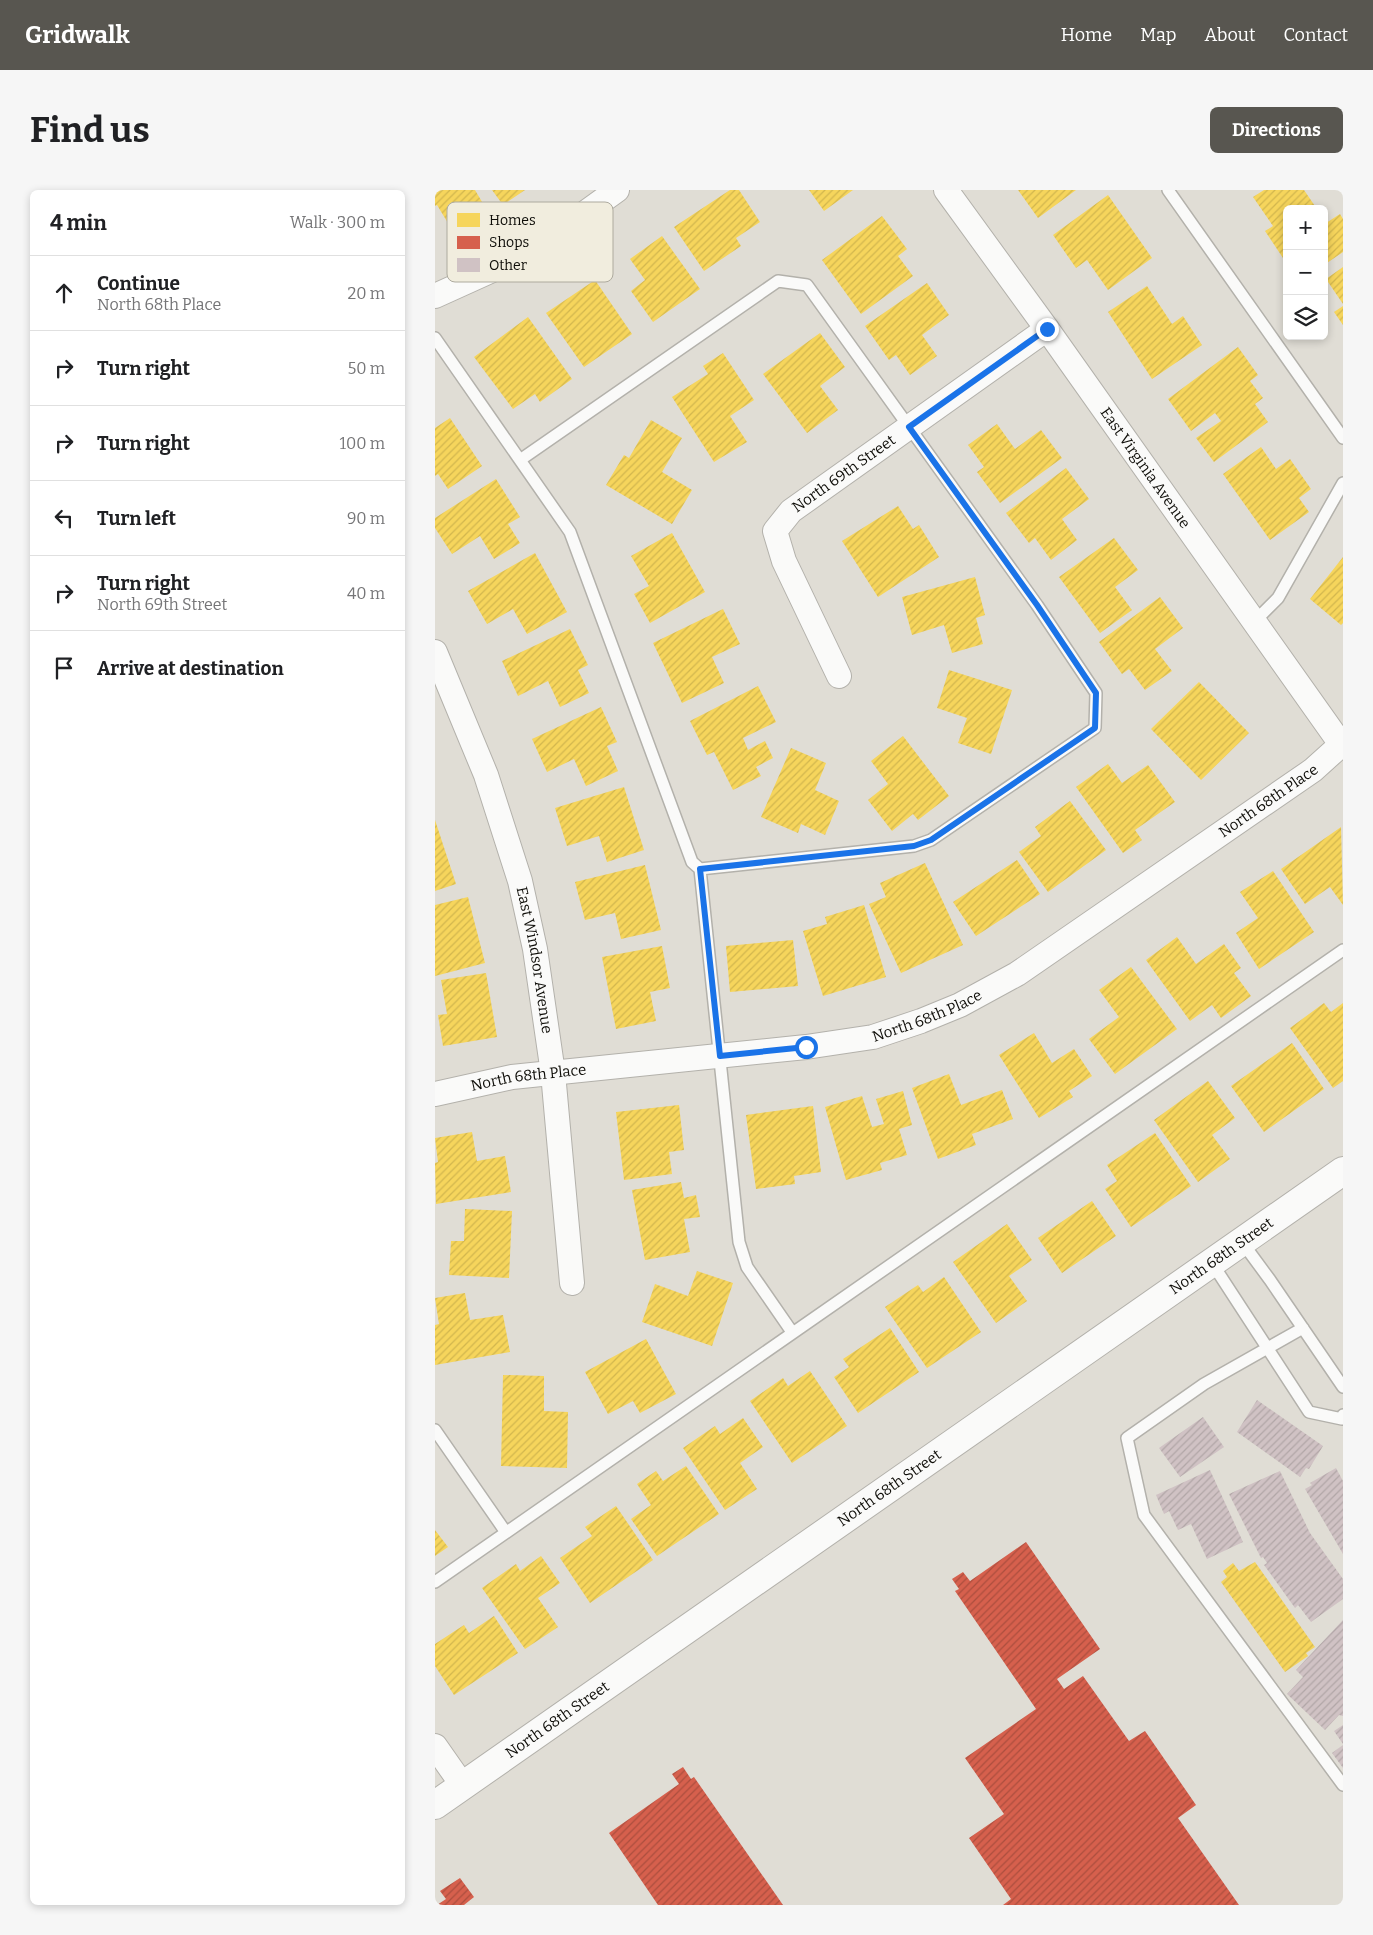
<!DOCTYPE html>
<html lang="en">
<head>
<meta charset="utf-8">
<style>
	body { margin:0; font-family:Bitter,serif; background:#f6f6f6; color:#202124 }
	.controls { position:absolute; right:15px; top:15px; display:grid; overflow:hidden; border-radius:8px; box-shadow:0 2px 8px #0003 }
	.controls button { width:45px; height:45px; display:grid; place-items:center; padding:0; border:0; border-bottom:1px solid #e0e0e0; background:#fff; color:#202124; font:25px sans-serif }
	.stop { position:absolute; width:15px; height:15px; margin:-11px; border:4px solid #1a73e8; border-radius:50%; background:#fff }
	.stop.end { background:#1a73e8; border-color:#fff; box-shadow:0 1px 5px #0008 }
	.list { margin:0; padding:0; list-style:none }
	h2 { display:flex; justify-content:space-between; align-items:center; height:65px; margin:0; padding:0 20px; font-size:21px }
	h2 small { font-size:16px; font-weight:400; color:#757577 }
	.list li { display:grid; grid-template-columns:32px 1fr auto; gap:15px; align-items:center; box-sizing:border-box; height:75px; padding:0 20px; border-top:1px solid #e0e0e0 }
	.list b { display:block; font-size:19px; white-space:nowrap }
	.list p { margin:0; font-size:16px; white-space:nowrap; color:#757577 }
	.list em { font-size:16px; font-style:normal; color:#757577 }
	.icon { flex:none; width:28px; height:28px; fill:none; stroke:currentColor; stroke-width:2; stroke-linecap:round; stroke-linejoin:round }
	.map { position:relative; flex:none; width:908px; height:1715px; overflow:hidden; border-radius:8px }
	header { display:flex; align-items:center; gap:30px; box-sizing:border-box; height:70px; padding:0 25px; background:#585650; color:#fff }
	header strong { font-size:24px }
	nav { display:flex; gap:28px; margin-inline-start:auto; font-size:18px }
	.intro { display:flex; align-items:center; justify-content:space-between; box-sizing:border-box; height:120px; padding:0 30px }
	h1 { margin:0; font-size:35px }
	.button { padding:12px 22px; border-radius:8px; background:#585650; color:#fff; font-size:18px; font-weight:700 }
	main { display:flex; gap:30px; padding:0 30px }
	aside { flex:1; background:#fff; border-radius:8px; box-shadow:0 2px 8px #0003 }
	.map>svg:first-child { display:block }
	.homes { fill:url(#homes-hatch) }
	.shops { fill:url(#shops-hatch) }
	.building { fill:url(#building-hatch) }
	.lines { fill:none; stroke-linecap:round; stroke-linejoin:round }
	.lane-casing { stroke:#b3b1ab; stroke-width:14 }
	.street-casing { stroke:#b3b1ab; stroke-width:26 }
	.secondary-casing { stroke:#b3b1ab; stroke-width:30 }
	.lane { stroke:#fafaf9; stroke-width:11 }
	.street { stroke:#fafaf9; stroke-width:24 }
	.secondary { stroke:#fafaf9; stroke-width:28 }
	.route { stroke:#1a73e8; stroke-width:6 }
	.labels { text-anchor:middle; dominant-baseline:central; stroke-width:5; stroke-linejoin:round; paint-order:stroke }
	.street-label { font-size:15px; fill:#0e0d08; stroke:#f1edde }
	.key { fill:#f1edde; stroke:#adaa9e; stroke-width:1 }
	.key-label { font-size:14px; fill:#0e0d08 }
</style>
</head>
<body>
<header>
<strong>Gridwalk</strong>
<nav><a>Home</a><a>Map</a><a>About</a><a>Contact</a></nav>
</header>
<div class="intro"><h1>Find us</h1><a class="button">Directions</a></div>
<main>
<aside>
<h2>4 min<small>Walk · 300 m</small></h2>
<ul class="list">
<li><svg class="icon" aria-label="ahead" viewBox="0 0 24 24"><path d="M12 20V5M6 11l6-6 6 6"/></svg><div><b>Continue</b><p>North 68th Place</p></div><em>20 m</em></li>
<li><svg class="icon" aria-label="right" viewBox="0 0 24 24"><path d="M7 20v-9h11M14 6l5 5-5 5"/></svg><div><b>Turn right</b></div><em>50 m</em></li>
<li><svg class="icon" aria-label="right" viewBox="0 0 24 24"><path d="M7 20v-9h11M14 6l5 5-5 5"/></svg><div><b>Turn right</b></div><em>100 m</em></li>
<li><svg class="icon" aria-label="left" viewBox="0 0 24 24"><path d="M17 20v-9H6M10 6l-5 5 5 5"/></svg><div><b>Turn left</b></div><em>90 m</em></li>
<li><svg class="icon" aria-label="right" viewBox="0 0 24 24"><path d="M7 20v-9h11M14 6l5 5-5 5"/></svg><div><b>Turn right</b><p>North 69th Street</p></div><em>40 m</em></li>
<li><svg class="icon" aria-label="arrive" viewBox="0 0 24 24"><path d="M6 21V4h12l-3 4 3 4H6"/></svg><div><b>Arrive at destination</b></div></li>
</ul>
</aside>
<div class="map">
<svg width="908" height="1715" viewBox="0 0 908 1715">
	<defs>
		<pattern id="homes-hatch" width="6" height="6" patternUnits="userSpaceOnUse" patternTransform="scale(1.25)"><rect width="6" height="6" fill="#f6d55c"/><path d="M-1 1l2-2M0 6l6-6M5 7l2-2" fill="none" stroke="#d2b64e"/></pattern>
		<pattern id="shops-hatch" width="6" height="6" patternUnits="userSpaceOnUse" patternTransform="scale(1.25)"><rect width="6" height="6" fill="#d6604d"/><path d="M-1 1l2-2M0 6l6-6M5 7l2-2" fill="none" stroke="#ac4e3e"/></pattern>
		<pattern id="building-hatch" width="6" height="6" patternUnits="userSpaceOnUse" patternTransform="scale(1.25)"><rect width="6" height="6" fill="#d0c2c4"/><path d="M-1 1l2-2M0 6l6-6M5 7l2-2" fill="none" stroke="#b1a6a7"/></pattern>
	</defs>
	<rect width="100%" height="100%" fill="#e0ddd5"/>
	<path class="homes" d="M0 0H40L53 22 19 43 2 15 0 16Z
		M57 0H90L68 15Z
		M295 0H304L325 32 301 48 306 56 269 81 239 37Z
		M374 0H418L389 21Z
		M583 0H641L603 28Z
		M829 0H869L882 19H852V74L830 41 838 36 818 7Z
		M673 5 717 68 673 100 652 70 641 78 618 45Z
		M905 24 908 29V62L889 75V30L891 33Z
		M447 26 472 59 463 66 478 86 426 124 387 70Z
		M227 46 265 99 218 132 196 101 210 90 195 69Z
		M908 77V114L891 89Z
		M160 90 197 144 149 177 111 123Z
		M492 93 514 125 487 145 502 166 475 185 461 165 454 170 430 136Z
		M712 96 737 134 748 126 767 155 717 189 673 122Z
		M908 116V135L899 122Z
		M93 127 137 189 105 212 100 204 78 219 39 167Z
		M385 143 410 177 385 196 403 220 372 243 328 184Z
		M803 157 823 185 815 191 828 208 820 214 833 232 779 272 761 248 786 231 780 223 756 241 733 209Z
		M288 163 319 210 295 226 312 252 279 272 237 207 273 184 268 176Z
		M15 228 47 276 13 299 3 284 0 286V238Z
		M216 230 247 248 227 282 257 300 237 334 171 295 189 265 194 268Z
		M562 234 580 259 606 240 627 268 565 313 542 282 549 277 533 255Z
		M826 257 841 279 855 269 876 299 864 308 874 322 835 350 788 284Z
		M631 278 654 309 627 329 642 350 616 370 600 348 594 353 571 323Z
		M61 289 85 327 73 334 85 353 59 369 45 346 17 364 0 338V328Z
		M463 316 478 339 484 335 504 367 443 407 407 351Z
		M237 343 270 402 215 433 199 404 214 396 196 366Z
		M679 348 703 380 680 397 697 420 665 443 624 387Z
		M100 363 132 422 92 444 78 419 52 434 33 401Z
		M908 367V433L906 435 875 409Z
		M540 387 550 425 541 428 548 454 517 463 509 435 477 445 467 407Z
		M725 407 748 438 720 459 737 481 710 500 694 479 687 484 664 452Z
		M288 419 305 454 277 467 289 493 247 513 218 453Z
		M135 439 153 475 143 480 154 503 125 517 113 491 83 506 67 471Z
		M514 480 577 500 556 564 523 553 532 528 502 518Z
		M764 492 814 543 766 590 716 539Z
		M323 496 341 532 308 548 313 560 330 551 338 568 321 577 326 586 298 600 279 562 272 565 255 531Z
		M166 517 182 552 172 556 183 581 151 596 139 569 112 582 97 549Z
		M468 546 514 606 483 630 478 624 457 641 433 610 453 594 436 571Z
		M356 558 391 573 380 600 404 611 390 645 366 634 363 643 326 627Z
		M673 574 687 593 713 575 740 612 700 640 707 650 688 663 641 597Z
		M189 597 209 660 172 672 164 646 132 656 120 618Z
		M635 611 671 660 613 702 584 662 606 646 600 637Z
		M0 630 21 694 0 701Z
		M906 637 908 715 895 697 870 714 846 679Z
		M582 670 605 704 541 746 518 712Z
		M490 673 528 755 466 783 434 714 451 707 445 693Z
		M210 675 226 740 186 749 180 723 150 730 140 692Z
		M838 681 879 742 824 779 801 743 823 728 805 702Z
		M33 707 50 773 0 786V715Z
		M429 715 451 787 388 806 368 741 392 734 390 727Z
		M742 747 761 774 789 754 806 778 799 783 816 806 786 828 777 815 755 831 711 770Z
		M358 750 363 796 295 802 291 756Z
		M227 756 235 798 215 802 221 831 181 839 167 767Z
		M696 777 742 839 680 884 654 849 684 827 664 800Z
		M51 783 62 847 8 856 3 825 12 824 6 790Z
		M889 813 896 822 908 813V891L898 898 855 838Z
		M599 843 617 873 639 859 657 886 634 901 638 907 604 928 564 865Z
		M857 853 889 899 829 942 796 896Z
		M514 884 526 915 567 900 578 929 537 944 541 955 503 969 477 898Z
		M773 891 800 928 777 945 795 969 763 992 719 930Z
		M468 901 477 935 464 939 472 965 445 973 447 980 411 990 390 917 427 906 437 937 449 934 441 909Z
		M244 915 249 960 234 962 237 984 189 990 181 922Z
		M378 916 386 982 359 986 360 994 321 999 311 925Z
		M37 942 42 971 70 966 76 1002 1 1014 0 973 3 972 0 948Z
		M720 943 756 996 696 1037 670 999 682 991 672 975Z
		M246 992 249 1008 261 1005 265 1027 249 1029 255 1062 210 1070 197 1000Z
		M657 1011 681 1046 627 1083 603 1048Z
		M30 1019 77 1021 74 1088 14 1085 16 1051H29Z
		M572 1034 597 1070 574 1086 592 1111 561 1133 518 1072Z
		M262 1081 298 1093 277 1156 207 1132 220 1094 253 1106Z
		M509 1087 546 1142 492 1178 450 1117 483 1095 488 1102Z
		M30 1103 35 1130 68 1125 75 1162 0 1175V1135L4 1134 0 1108Z
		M455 1138 484 1182 423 1223 399 1187 414 1177 408 1169Z
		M211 1149 241 1204 205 1223 198 1211 173 1224 150 1182Z
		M375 1181 412 1236 357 1273 315 1211 348 1188 353 1196Z
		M68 1185 109 1186V1221L133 1222 132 1278 66 1276Z
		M308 1228 328 1257 305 1273 322 1299 290 1320 248 1258 280 1236 285 1244Z
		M251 1276 284 1324 222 1366 196 1329 216 1315 202 1294 221 1281 228 1291Z
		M181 1316 218 1370 155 1413 125 1368 157 1346 150 1337Z
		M0 1340 13 1357 0 1366Z
		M106 1366 125 1393 103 1408 123 1437 90 1459 47 1398 81 1374 85 1381Z
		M820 1372 880 1457 871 1463 873 1466 850 1482 786 1392 792 1387 788 1381 798 1373 804 1381Z
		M59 1426 83 1463 19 1505 0 1476V1454L29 1435 34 1443Z"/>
	<path class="shops" d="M591 1352 665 1459 622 1489 629 1499 648 1486 694 1551 710 1541 761 1615 743 1628 804 1715H568L576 1709 534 1648 569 1624 530 1568 601 1519 520 1401 524 1399 517 1389 528 1382 535 1391Z
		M248 1577 256 1589 259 1587 348 1715H223L174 1643 244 1594 237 1584Z
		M25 1688 39 1707 29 1715H2L11 1709 5 1701Z"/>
	<path class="building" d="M822 1210 888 1256 874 1279 871 1278 865 1287 802 1242Z
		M768 1227 789 1257 745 1287 724 1258Z
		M901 1278 908 1291V1364L870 1299 877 1295 875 1293Z
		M775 1280 808 1352 772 1369 756 1334 743 1340 734 1321 729 1324 721 1305Z
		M845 1281 875 1343 908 1389V1409L876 1432 863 1415 860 1418 829 1375 832 1373 828 1367 826 1368 794 1304Z
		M908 1430V1526L904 1525 890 1540 852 1504 868 1487 861 1480Z
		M908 1535V1554L899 1541Z
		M908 1555V1578L897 1563Z"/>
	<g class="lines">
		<g class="lane-casing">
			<path id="lane" d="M733 0 908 248
				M0 148 135 342 257 672 265 679 304 1052 312 1077 357 1142
				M85 270 343 91 372 95 602 415 661 503 660 538 496 650 479 656 265 679
				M819 432 843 408 908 293
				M807 1052 835 1090 908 1197
				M777 1073 874 1222 907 1229 908 1225
				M868 1138 769 1194 692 1248 709 1325 908 1595
				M0 1240 70 1341
				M0 1392 908 760"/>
		</g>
		<g class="street-casing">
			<g id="street">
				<path id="s1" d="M511 0 612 139 908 557"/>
				<path d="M0 106 75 72 110 52 182 0"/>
				<path id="s2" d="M0 462 51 585 85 691 100 759 118 883 137 1093"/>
				<path id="s3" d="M404 486 349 371 340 341 356 321 612 139"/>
				<path id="s4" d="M0 904 77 887 371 857 438 847 486 831 525 815 582 784 878 580 908 553"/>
				<path d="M0 1556 28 1596"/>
			</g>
		</g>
		<g class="secondary-casing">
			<g id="secondary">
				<path id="s5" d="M0 1615 908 981"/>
			</g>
		</g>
		<use href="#lane" class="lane"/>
		<use href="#street" class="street"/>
		<use href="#secondary" class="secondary"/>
	</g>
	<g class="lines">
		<path class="route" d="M371 857 285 866 265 679 479 656 496 650 660 538 661 503 602 415 474 237 612 139"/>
	</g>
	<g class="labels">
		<g class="street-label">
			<text stroke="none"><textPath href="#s1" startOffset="342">East Virginia Avenue</textPath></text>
			<text stroke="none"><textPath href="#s3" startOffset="249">North 69th Street</textPath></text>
			<text stroke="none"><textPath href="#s4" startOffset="905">North 68th Place</textPath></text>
			<text stroke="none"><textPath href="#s2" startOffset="325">East Windsor Avenue</textPath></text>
			<text stroke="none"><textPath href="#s4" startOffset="500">North 68th Place</textPath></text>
			<text stroke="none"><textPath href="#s4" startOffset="95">North 68th Place</textPath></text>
			<text stroke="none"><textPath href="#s5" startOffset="959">North 68th Street</textPath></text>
			<text stroke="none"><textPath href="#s5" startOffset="554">North 68th Street</textPath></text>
			<text stroke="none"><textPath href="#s5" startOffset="149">North 68th Street</textPath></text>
		</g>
	</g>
	<rect x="12" y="12" width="166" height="80" rx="8" class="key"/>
	<rect x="22" y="23" width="23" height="14" fill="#f6d55c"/>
	<rect x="22" y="46" width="23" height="13" fill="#d6604d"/>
	<rect x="22" y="68" width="23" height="14" fill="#d0c2c4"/>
	<g class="key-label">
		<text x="54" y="35">Homes</text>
		<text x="54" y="57">Shops</text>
		<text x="54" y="80">Other</text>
	</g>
</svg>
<div class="controls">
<button>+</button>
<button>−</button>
<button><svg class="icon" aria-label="layers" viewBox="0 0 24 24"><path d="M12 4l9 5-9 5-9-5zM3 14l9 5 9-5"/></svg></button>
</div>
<div class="stop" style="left:371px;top:857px"></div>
<div class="stop end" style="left:612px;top:139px"></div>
</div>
</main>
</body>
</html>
